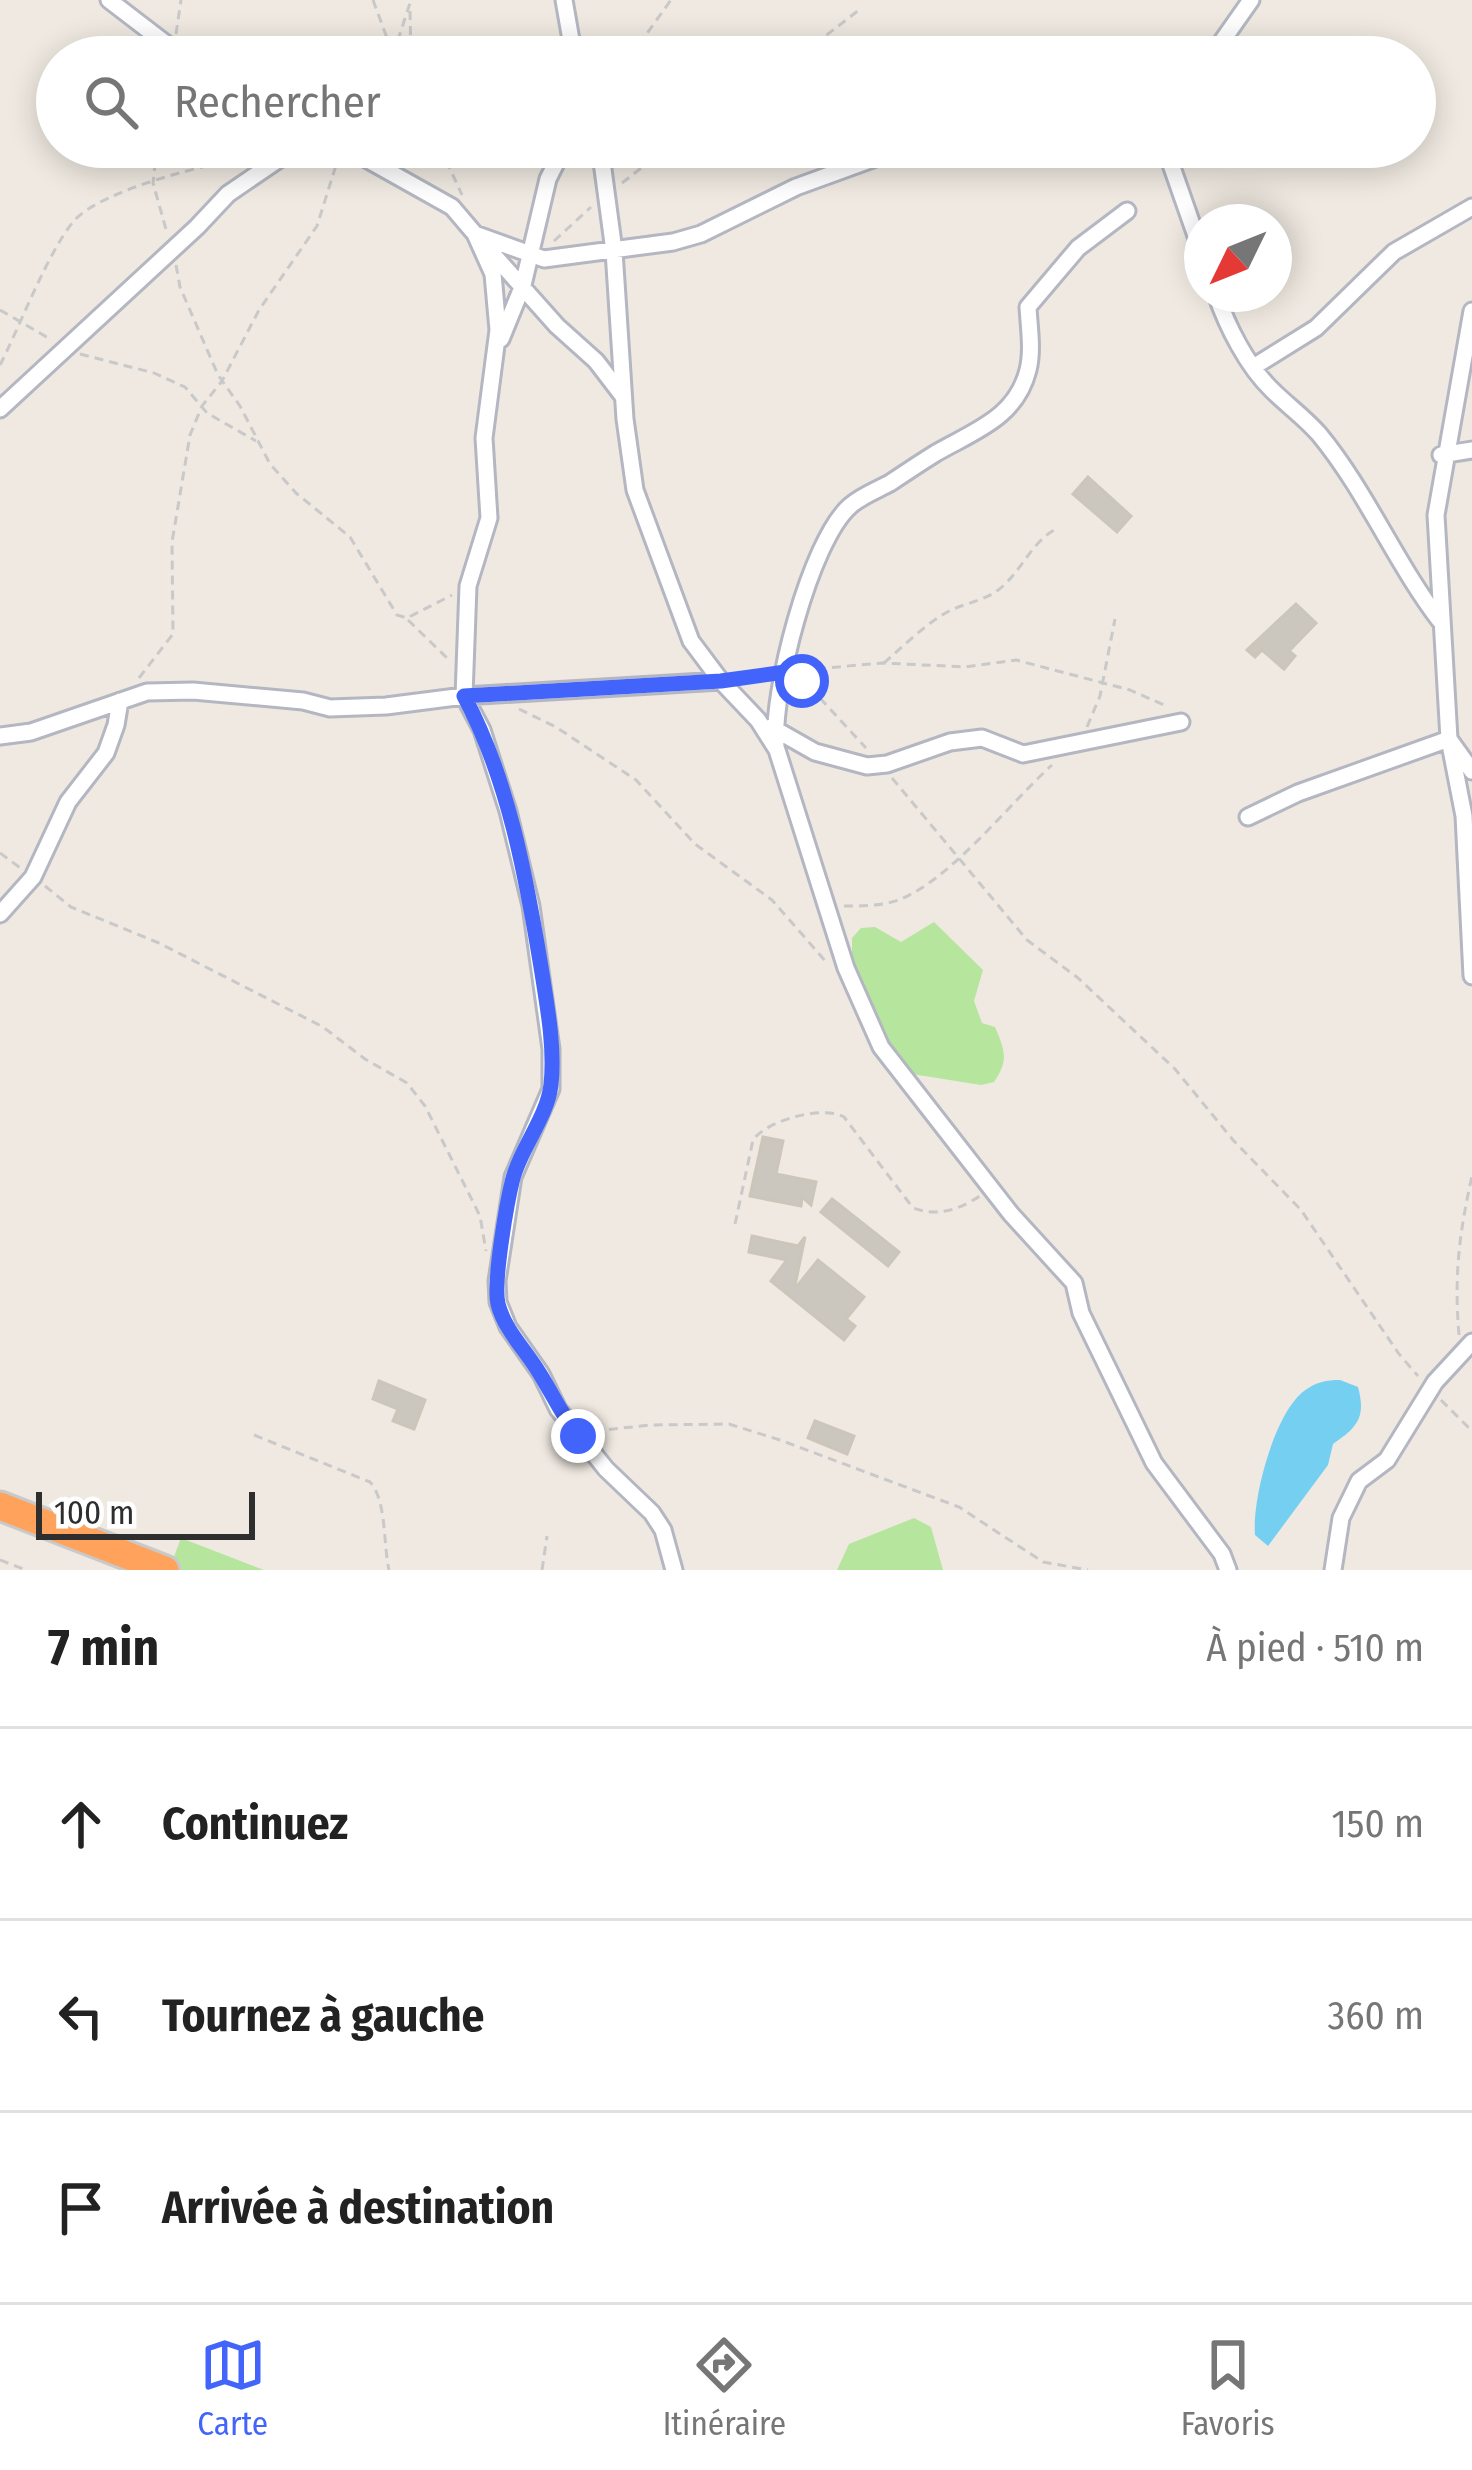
<!DOCTYPE html>
<html lang="fr">
<head>
<meta charset="utf-8">
<style>
	body { margin:0; font-family:"Fira Sans Condensed",sans-serif; background:#f2f2f2; color:#222 }
	.compass { position:absolute; left:1184px; top:204px; width:108px; height:108px; border-radius:50%; background:#fff; box-shadow:0 6px 30px #0003; rotate:227deg }
	.scale { position:absolute; left:36px; bottom:30px; width:219px; box-sizing:border-box; padding-left:12px; border:6px solid #2e2e2e; border-top:0; font-size:33px; line-height:42px; white-space:nowrap; color:#2e2e2e; -webkit-text-stroke:9px #fff; paint-order:stroke }
	.stop { position:absolute; width:36px; height:36px; margin:-27px; border:9px solid #4264fb; border-radius:50%; background:#fff }
	.stop.end { background:#4264fb; border-color:#fff; box-shadow:0 3px 12px #0008 }
	.list { margin:0; padding:0; list-style:none }
	h2 { display:flex; justify-content:space-between; align-items:center; height:156px; margin:0; padding:0 48px; font-size:51px }
	h2 small { font-size:39px; font-weight:400; color:#767676 }
	.list li { display:grid; grid-template-columns:78px 1fr auto; gap:36px; align-items:center; box-sizing:border-box; height:192px; padding:0 48px; border-top:3px solid #e0e0e0 }
	.list b { display:block; font-size:45px; white-space:nowrap }
	.list em { font-size:39px; font-style:normal; color:#767676 }
	.icon { flex:none; width:66px; height:66px; fill:none; stroke:currentColor; stroke-width:2; stroke-linecap:round; stroke-linejoin:round }
	.map { position:relative; flex:none; width:1472px; height:1570px; overflow:hidden }
	.search { position:absolute; background:#fff; box-shadow:0 6px 30px #0003; left:36px; right:36px; top:36px; height:132px; display:flex; align-items:center; gap:30px; box-sizing:border-box; padding:0 42px; border-radius:66px; color:#767676; font-size:45px }
	.sheet { height:732px; background:#fff }
	nav { display:flex; justify-content:space-around; align-items:center; box-sizing:border-box; height:168px; border-top:3px solid #e0e0e0; background:#fff; font-size:33px; color:#767676 }
	nav a { display:grid; justify-items:center; gap:6px }
	nav .on { color:#4264fb }
	.map>svg:first-child { display:block }
	.green { fill:#b6e59e }
	.water { fill:#75cff0 }
	.building { fill:#cbc7bf; stroke:#cbc5ba; stroke-width:3 }
	.lines { fill:none; stroke-linecap:round; stroke-linejoin:round }
	.street-casing { stroke:#b4b7c1; stroke-width:21 }
	.highway-casing { stroke:#c9c9c9; stroke-width:33 }
	.path { stroke:#c9c9c9; stroke-width:3; stroke-dasharray:9 6; stroke-linecap:butt }
	.street { stroke:#fff; stroke-width:15 }
	.highway { stroke:#ffa35c; stroke-width:27 }
	.route { stroke:#4264fb; stroke-width:15 }
</style>
</head>
<body>
<div class="map">
<svg width="1472" height="1570" viewBox="0 0 1472 1570">
	<rect width="100%" height="100%" fill="#efe9e1"/>
	<path class="green" d="M934 922 983 970 974 1001 982 1023 995 1027C1005 1051 1009 1060 994 1082L981 1085 912 1074 890 1052 852 964V938L861 928 875 927 901 942Z
		M914 1518 931 1527 943 1570H837L849 1544Z
		M181 1538 264 1570H169Z"/>
	<path class="water" d="M1340 1380 1358 1387C1366 1417 1358 1427 1333 1444L1328 1465 1268 1546 1255 1535C1252 1499 1274 1414 1304 1391 1316 1382 1326 1380 1340 1380Z"/>
	<path class="building" d="M1088 477 1131 516 1117 532 1073 494Z
		M1296 604 1316 623 1289 651 1295 656 1284 669 1262 650 1255 657 1247 650Z
		M763 1137 783 1141 776 1174 816 1182 811 1205 802 1197 801 1206 750 1196Z
		M832 1199 899 1252 888 1266 821 1212Z
		M752 1236 798 1246 805 1237 794 1290 818 1260 864 1297 846 1319 855 1326 844 1340 771 1281 787 1260 749 1252Z
		M379 1381 425 1400 414 1429 393 1421 398 1409 373 1399Z
		M815 1421 854 1436 847 1454 808 1438Z"/>
	<g class="lines">
		<g class="street-casing">
			<path id="street" d="M109 0 169 46 189 57
				M564 0 574 57
				M1211 57 1251 0
				M345 147 452 207 475 234 493 274 498 330 484 438 489 518 468 586 464 696 482 730 508 811 531 906 551 1049V1089L513 1177 497 1281 498 1302 508 1327 541 1374 558 1409 606 1469 652 1513 663 1530 674 1570
				M600 147 614 251 625 419 635 490 691 641 721 681 758 720 777 750 846 968 881 1047 1011 1214 1074 1283 1081 1313 1154 1463 1222 1554 1228 1570
				M1167 153 1202 253
				M1216 294C1227 326 1247 366 1272 390 1287 405 1305 418 1319 434 1366 491 1395 562 1440 621
				M1472 311 1436 515 1449 739 1472 771
				M501 339 523 285 548 179 564 147
				M1255 366 1316 328 1394 252 1472 207
				M622 395 596 361 557 326 475 234 544 259 673 242 701 234 796 187 906 147
				M0 409 197 227 228 194 294 149 303 147
				M1441 455 1472 450
				M771 727 815 752 867 766 887 764 950 742 982 738 1023 754 1181 722
				M0 736 31 732 147 692 193 691 303 701 330 708 386 706 464 696 721 681
				M776 747C771 694 810 541 850 506 861 496 877 490 890 483 905 473 920 463 936 453 974 431 1016 418 1028 370 1033 350 1029 327 1028 307L1078 248 1127 211
				M1248 817 1298 793 1449 739 1464 816 1472 976
				M0 914 33 877 68 802 106 753 116 725 120 701
				M1333 1570 1341 1518 1359 1481 1387 1460 1435 1382 1472 1342"/>
		</g>
		<g class="highway-casing">
			<path id="highway" d="M0 1506 165 1570"/>
		</g>
		<path class="path" d="M373 0 394 57
			M410 11 411 57
			M176 34 181 0
			M393 55 411 0
			M630 57 671 0
			M806 57 824 37 859 10
			M157 147 153 183 167 233
			M440 147 462 195
			M622 183 668 147
			M554 241 591 207
			M176 265 180 287 218 375 240 406 270 464 296 493 350 537 397 615 407 618 452 595
			M0 310 50 339
			M80 354 154 373 185 387 207 413 256 441
			M0 365C20 326 47 254 73 222 100 189 213 163 257 155
			M408 620 448 659
			M884 663C905 645 926 623 951 610 969 602 988 600 1003 586 1022 569 1031 544 1054 530
			M802 670 883 663 965 667 1016 660 1130 690 1164 705
			M139 678 173 634 172 542 190 435 202 406 222 381 259 310 317 226 338 159
			M742 678 769 675
			M797 679 819 697 866 748
			M519 709 556 727 636 780 695 844 772 900 828 964
			M1087 727 1100 696 1115 619
			M892 778 1027 940 1078 978 1175 1069 1233 1140 1301 1210 1399 1354 1418 1376
			M0 853 23 870
			M45 886 71 907 159 943 323 1027 365 1059 407 1083 425 1106 480 1216 486 1251
			M844 906C863 906 884 906 901 899 952 878 1010 803 1052 765
			M735 1224 753 1140C767 1120 823 1105 844 1117L913 1208C938 1217 958 1210 980 1196
			M1459 1335C1454 1276 1459 1234 1472 1176
			M1441 1400 1472 1431
			M594 1431 651 1425 729 1424 780 1440 959 1507 1043 1562 1088 1570
			M254 1435 370 1482C387 1501 383 1544 389 1570
			M0 1560 26 1570
			M542 1570 547 1536"/>
		<use href="#street" class="street"/>
		<use href="#highway" class="highway"/>
	</g>
	<g class="lines">
		<path class="route" d="M578 1436C562 1415 553 1395 540 1374 526 1350 505 1331 498 1304 493 1281 507 1202 513 1178 522 1146 547 1117 551 1085 555 1046 547 1005 541 967 526 876 508 778 464 696L721 681 785 672 802 681"/>
	</g>
</svg>
<svg class="compass" viewBox="-18 -18 36 36"><path d="M0-13l5 13h-10z" fill="#e53935"/><path d="M0 13l5-13h-10z" fill="#767676"/></svg>
<div class="scale">100 m</div>
<div class="stop" style="left:802px;top:681px"></div>
<div class="stop end" style="left:578px;top:1436px"></div>
<div class="search"><svg class="icon" aria-label="search" viewBox="0 0 24 24"><circle cx="10" cy="10" r="6"/><path d="M15 15l6 6"/></svg>Rechercher</div>
</div>
<section class="sheet">
<h2>7 min<small>À pied · 510 m</small></h2>
<ul class="list">
<li><svg class="icon" aria-label="ahead" viewBox="0 0 24 24"><path d="M12 20V5M6 11l6-6 6 6"/></svg><div><b>Continuez</b></div><em>150 m</em></li>
<li><svg class="icon" aria-label="left" viewBox="0 0 24 24"><path d="M17 20v-9H6M10 6l-5 5 5 5"/></svg><div><b>Tournez à gauche</b></div><em>360 m</em></li>
<li><svg class="icon" aria-label="arrive" viewBox="0 0 24 24"><path d="M6 21V4h12l-3 4 3 4H6"/></svg><div><b>Arrivée à destination</b></div></li>
</ul>
</section>
<nav>
<a class="on"><svg class="icon" aria-label="map" viewBox="0 0 24 24"><path d="M3 6l6-2 6 2 6-2v14l-6 2-6-2-6 2zM9 4v14M15 6v14"/></svg>Carte</a>
<a><svg class="icon" aria-label="directions" viewBox="0 0 24 24"><path d="M12 3l9 9-9 9-9-9zM9 14v-3h6M13 9l2 2-2 2"/></svg>Itinéraire</a>
<a><svg class="icon" aria-label="saved" viewBox="0 0 24 24"><path d="M7 4h10v16l-5-4-5 4z"/></svg>Favoris</a>
</nav>
</body>
</html>
